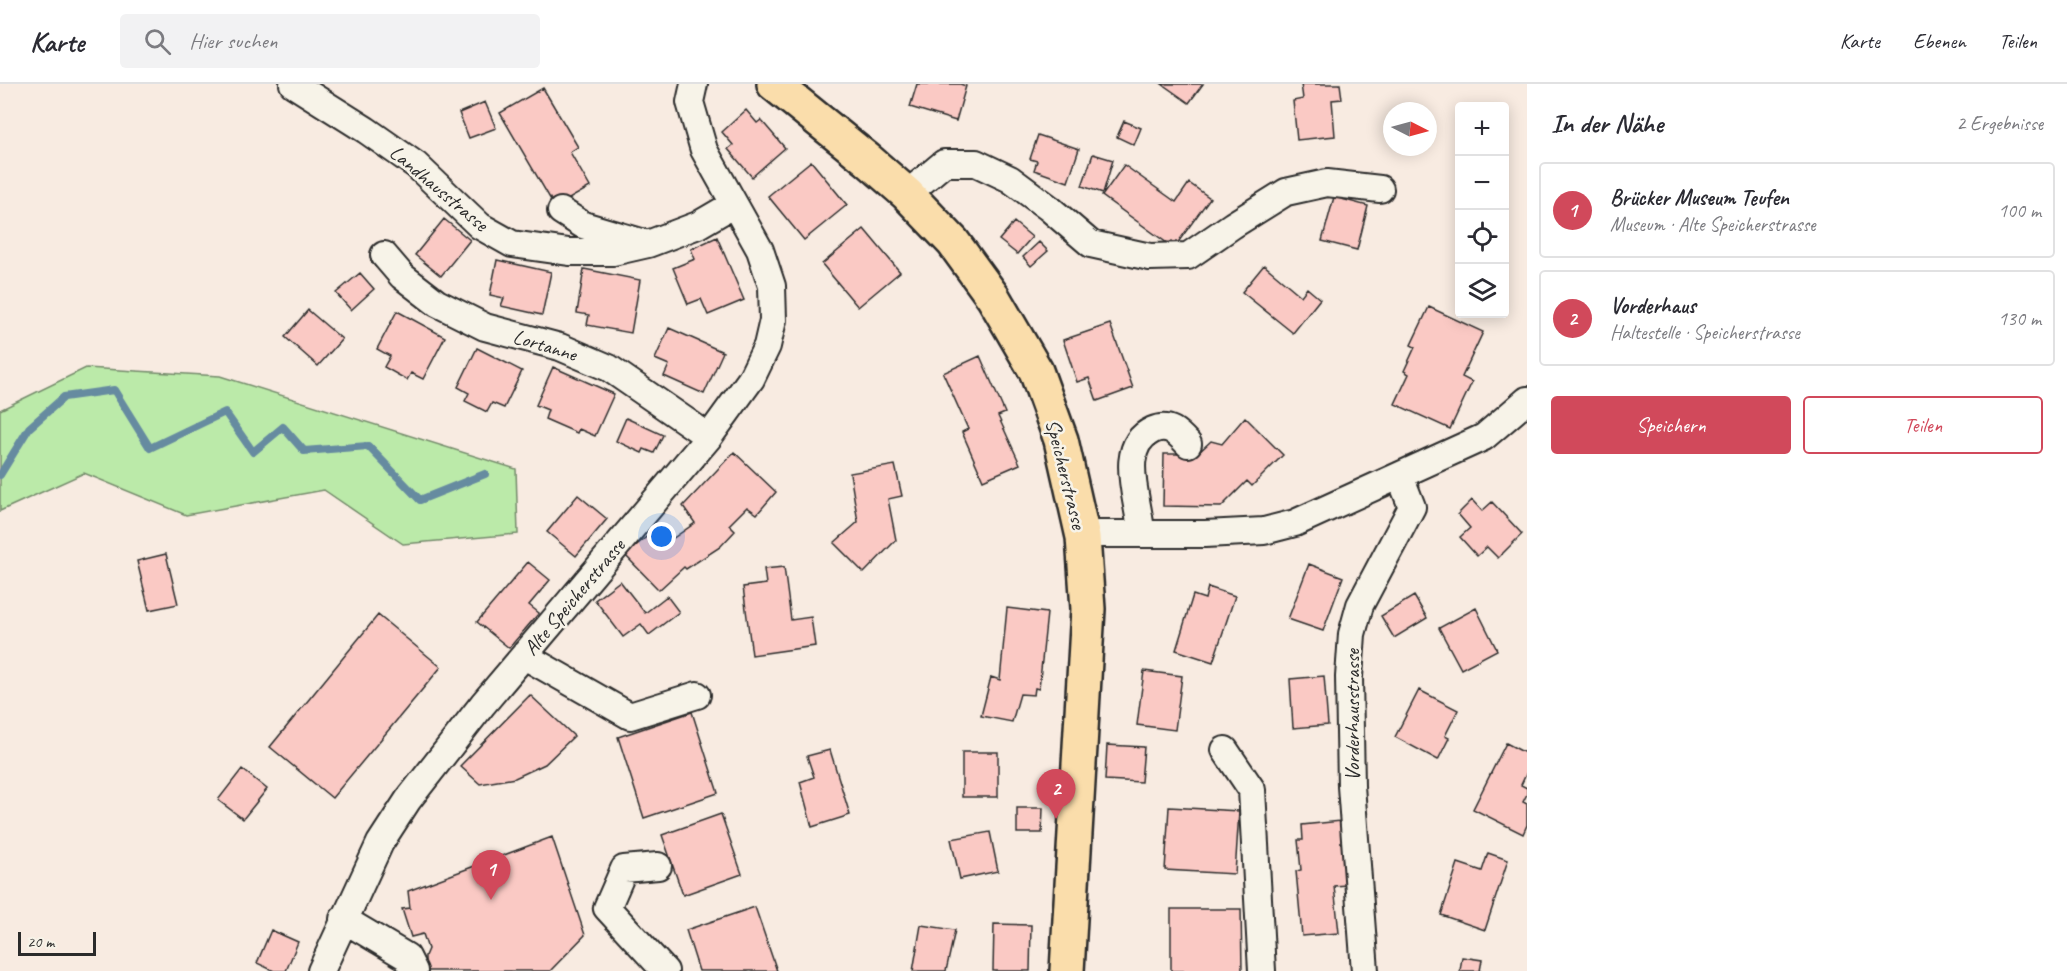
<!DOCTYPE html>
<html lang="de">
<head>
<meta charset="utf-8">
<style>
	body { margin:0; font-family:Caveat,sans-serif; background:#f2f2f3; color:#2b2b33 }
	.controls { position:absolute; right:18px; top:18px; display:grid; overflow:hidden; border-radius:6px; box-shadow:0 3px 15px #0003 }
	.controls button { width:54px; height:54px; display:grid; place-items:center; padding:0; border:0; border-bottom:2px solid #e1e1e2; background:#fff; color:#2b2b33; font:30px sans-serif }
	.compass { position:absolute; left:1383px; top:18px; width:54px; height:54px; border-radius:50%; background:#fff; box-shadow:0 3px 15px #0003; rotate:96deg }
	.scale { position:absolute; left:18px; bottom:15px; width:78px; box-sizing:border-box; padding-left:6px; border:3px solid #2b2b2b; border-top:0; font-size:16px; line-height:21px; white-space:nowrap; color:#2b2b2b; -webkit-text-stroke:4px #f7f3e8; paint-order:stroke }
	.you { position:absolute; left:662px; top:453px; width:21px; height:21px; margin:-15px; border:4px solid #fff; border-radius:50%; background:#1a73e8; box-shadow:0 0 0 9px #1a73e833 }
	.badge { display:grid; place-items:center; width:39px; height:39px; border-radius:50%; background:#d1495b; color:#fff; font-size:20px; font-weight:700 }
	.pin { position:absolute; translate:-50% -50px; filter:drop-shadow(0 2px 3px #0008) }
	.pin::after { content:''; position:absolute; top:32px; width:21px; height:18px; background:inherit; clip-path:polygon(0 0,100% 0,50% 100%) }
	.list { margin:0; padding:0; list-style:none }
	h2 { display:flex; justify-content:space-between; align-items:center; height:78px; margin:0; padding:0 24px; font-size:26px }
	h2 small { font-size:20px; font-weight:400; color:#7c7c81 }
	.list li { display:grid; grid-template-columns:39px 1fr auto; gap:18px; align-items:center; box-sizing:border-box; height:96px; margin:0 12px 12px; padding:0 12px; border:2px solid #e1e1e2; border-radius:6px }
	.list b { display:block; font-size:22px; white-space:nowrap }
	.list p { margin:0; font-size:20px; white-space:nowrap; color:#7c7c81 }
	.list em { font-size:20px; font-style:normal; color:#7c7c81 }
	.actions { display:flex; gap:12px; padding:18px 24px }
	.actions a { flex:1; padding:14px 0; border:2px solid #d1495b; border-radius:6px; text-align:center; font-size:21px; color:#d1495b }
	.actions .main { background:#d1495b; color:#fff }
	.icon { flex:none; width:33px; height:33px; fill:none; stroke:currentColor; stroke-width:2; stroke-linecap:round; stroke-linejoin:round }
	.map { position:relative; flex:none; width:1527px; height:887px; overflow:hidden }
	header { display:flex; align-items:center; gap:36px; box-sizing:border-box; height:84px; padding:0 30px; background:#fff; border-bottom:2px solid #e1e1e2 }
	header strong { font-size:28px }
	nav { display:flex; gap:33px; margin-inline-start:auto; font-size:21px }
	.search { width:420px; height:54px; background:#f2f2f3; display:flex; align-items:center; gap:15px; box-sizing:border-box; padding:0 21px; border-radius:6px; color:#7c7c81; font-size:22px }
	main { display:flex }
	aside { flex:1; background:#fff }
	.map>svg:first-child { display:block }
	.green { fill:#bbeaa9; stroke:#738a6a; stroke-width:1.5 }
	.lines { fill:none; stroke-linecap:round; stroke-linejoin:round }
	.stream { stroke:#668ba0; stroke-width:8 }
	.building { fill:#fac9c4; stroke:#2b2b2b; stroke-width:1.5 }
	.minor-casing { stroke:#2b2b2b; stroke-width:30 }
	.major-casing { stroke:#2b2b2b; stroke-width:38 }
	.minor { stroke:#f7f3e8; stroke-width:26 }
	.major { stroke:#faddab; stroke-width:33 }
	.labels { text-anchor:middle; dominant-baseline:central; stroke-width:5; stroke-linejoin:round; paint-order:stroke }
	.street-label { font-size:21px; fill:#2b2b2b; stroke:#f7f3e8 }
</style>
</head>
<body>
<header>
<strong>Karte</strong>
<div class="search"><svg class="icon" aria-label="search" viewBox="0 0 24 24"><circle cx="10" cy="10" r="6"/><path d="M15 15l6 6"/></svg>Hier suchen</div>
<nav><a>Karte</a><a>Ebenen</a><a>Teilen</a></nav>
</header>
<main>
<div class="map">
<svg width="1527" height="887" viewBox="0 0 1527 887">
	<rect width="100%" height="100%" fill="#f8ebe1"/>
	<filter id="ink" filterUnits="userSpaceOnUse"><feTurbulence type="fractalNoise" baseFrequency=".0167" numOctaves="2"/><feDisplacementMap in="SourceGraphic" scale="12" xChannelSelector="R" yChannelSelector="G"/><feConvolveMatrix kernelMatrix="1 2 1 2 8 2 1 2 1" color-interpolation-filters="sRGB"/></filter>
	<g filter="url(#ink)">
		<path class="green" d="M86 284 220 292 516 385 518 450 403 460 324 406 186 431 84 389 0 427V326Z"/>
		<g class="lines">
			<path class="stream" d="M0 391 29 344 64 313 114 306 150 364 225 328 253 368 283 343 304 367 368 362 420 416 485 390"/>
		</g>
		<path class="building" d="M917 0H960L966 2 956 37 910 23Z
			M1162 0H1203L1189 19Z
			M1301 0H1340L1342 15 1332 16 1335 52 1297 56 1293 17 1303 15Z
			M543 4 578 63 570 68 590 103 555 123 500 29Z
			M485 18 496 44 469 54 459 29Z
			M746 26 757 39 761 36 785 64 752 93 728 65 733 61 722 48Z
			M1124 37 1141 44 1134 61 1117 53Z
			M1038 51 1079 65 1068 98 1034 86 1037 77 1030 75Z
			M1093 70 1113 76 1103 109 1082 102Z
			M811 77 847 121 804 156 768 112Z
			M1124 81 1176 118 1189 99 1210 114 1174 164 1102 112Z
			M1334 113 1368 122 1357 166 1322 157Z
			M444 135 470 156 441 192 415 171Z
			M1014 138 1032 153 1017 170 999 156Z
			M864 145 900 188 858 223 822 180Z
			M717 153 744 216 708 231 701 215 688 220 673 184 695 175 691 165Z
			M1039 158 1048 167 1031 182 1023 173Z
			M497 176 551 188 542 231 501 222 504 214 490 211Z
			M1264 181 1301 212 1307 204 1320 215 1293 249 1242 208Z
			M584 185 640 196 631 249 587 241 589 231 577 229Z
			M360 189 374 205 351 226 336 209Z
			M1429 223 1483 248 1462 293 1472 298 1450 345 1395 320 1409 290 1404 287 1415 263 1411 261Z
			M308 226 342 255 318 282 285 253Z
			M397 227 445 253 423 295 411 289 407 296 384 283 390 272 377 265Z
			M1110 240 1133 304 1097 317 1089 294 1077 298 1063 256Z
			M669 244 723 268 704 310 664 292 669 281 655 275Z
			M477 264 522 287 504 324 492 319 487 328 465 317 469 309 458 303Z
			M980 272 1005 329 998 332 1020 380 983 396 962 348 968 345 943 289Z
			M553 283 614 310 595 352 579 345 577 349 545 335 548 326 536 321Z
			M1245 333 1283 371 1252 402 1247 397 1221 423 1163 422 1164 370H1197L1211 357 1222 360Z
			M626 334 663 351 654 369 644 365 642 369 616 357Z
			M734 368 776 408 757 430 747 423 729 441 735 447 720 463 686 485 684 483 659 506 625 471 657 444 669 457 695 439 683 422Z
			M895 381 902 412 888 415 896 456 864 489 834 459 858 438 850 389Z
			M578 411 607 435 576 472 547 448Z
			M1472 416 1482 427 1492 418 1522 450 1498 474 1487 463 1477 472 1460 453 1470 444 1458 430Z
			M166 470 178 520 149 526 137 477Z
			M528 478 550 496 529 521 539 529 509 564 477 538Z
			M1309 480 1343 493 1323 547 1288 535Z
			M784 483 791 536 811 533 815 562 752 571 743 503 766 500 764 485Z
			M620 497 645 529 667 512 679 528 649 551 641 540 623 553 595 516Z
			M1208 503 1235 512 1213 578 1176 566 1193 511 1205 515Z
			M1414 512 1427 534 1394 554 1381 532Z
			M1007 524 1047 529 1039 605 1035 604 1034 611 1020 610 1012 638 981 632 991 593 1000 596Z
			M1476 524 1497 566 1461 585 1439 544Z
			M378 531 441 583 332 714 270 663Z
			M1144 587 1182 592 1175 646 1137 641Z
			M1324 592 1328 641 1293 644 1290 595Z
			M1419 606 1458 626 1445 652 1449 654 1438 676 1395 653Z
			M530 611 574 652 545 680 515 694 480 700 460 682Z
			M692 628 718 709 644 734 618 653Z
			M1506 659 1527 670V688L1521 701 1527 704V710L1523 718 1527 720V741L1523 750 1473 725Z
			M1107 661 1144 663 1141 698 1105 696Z
			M830 666 850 731 812 743 800 698 814 693 807 672Z
			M962 668H998V713H962Z
			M242 685 267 705 243 735 218 716Z
			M1169 723 1239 727 1235 790 1165 786Z
			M1017 724H1043L1042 749H1017Z
			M721 730 742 790 683 811 662 751Z
			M1341 737 1347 801 1334 802 1339 849 1302 852 1296 787 1301 786 1298 756H1303L1302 741Z
			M990 748 998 787 960 795 951 755Z
			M552 753 585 851 550 887H427L425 884V872L428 865 423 850 411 853 402 825 410 824 408 807Z
			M1488 769 1508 776 1485 846 1441 831 1458 779 1482 787Z
			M755 823 777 887H699L686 846Z
			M1171 825H1241L1242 887H1171Z
			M994 840 1031 841 1030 887H993Z
			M921 841 955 846 946 887H913Z
			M271 846 298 858 286 887H274L257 879Z
			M1462 873 1482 876 1480 887H1460Z"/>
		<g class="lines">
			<g class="minor-casing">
				<path id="minor" d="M293 0 366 46 416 81 480 142 512 160 569 168H613L648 160 698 141 734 120
					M907 110 944 79H976L1010 95 1049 124 1091 160 1150 173 1188 172 1233 141 1286 108 1327 99 1380 105
					M561 127 583 141 644 159
					M384 171 402 192 437 219 485 243 560 263 609 284 709 353
					M1141 449C1140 418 1115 363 1153 346 1169 339 1178 349 1188 360
					M1083 453 1098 450H1205L1264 447 1295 439 1484 353 1527 316
					M525 570 535 578 630 632 697 611
					M1225 666 1252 706 1262 887
					M658 782 624 785 607 824 665 887
					M343 835 407 873 414 887
					M321 887 380 759 408 716 483 620 709 353 751 295 767 262 773 236 772 202 760 166 704 66 690 18 694 0
					M1365 887 1351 702 1349 593 1352 550 1360 521 1412 423 1400 392"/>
			</g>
			<g class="major-casing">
				<path id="major" d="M774 0 868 76 907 110 953 158 993 213 1036 287 1061 356 1083 453 1088 525 1067 887"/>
			</g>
			<use href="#minor" class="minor"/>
			<use href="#major" class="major"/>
		</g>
	</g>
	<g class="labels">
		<g class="street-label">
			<text transform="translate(439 104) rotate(40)">Landhausstrasse</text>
			<text transform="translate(545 261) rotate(17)">Lortanne</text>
			<text transform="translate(1066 390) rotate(76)">Speicherstrasse</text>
			<text transform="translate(574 513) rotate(-50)">Alte Speicherstrasse</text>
			<text transform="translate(1352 631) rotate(-90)">Vorderhausstrasse</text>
		</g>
	</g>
</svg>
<div class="controls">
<button>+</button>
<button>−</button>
<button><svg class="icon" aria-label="locate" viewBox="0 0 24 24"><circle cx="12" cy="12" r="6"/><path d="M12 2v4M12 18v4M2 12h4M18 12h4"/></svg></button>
<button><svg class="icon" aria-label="layers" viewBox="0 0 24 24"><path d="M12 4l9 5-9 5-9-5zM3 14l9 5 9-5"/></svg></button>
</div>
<svg class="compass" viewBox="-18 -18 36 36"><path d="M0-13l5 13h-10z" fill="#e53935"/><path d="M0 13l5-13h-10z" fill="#7c7c81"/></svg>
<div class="scale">20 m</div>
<div class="you"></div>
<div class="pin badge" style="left:491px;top:816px">1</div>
<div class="pin badge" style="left:1056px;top:735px">2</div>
</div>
<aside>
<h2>In der Nähe<small>2 Ergebnisse</small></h2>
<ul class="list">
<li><span class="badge">1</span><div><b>Brücker Museum Teufen</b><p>Museum · Alte Speicherstrasse</p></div><em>100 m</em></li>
<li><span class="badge">2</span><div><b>Vorderhaus</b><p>Haltestelle · Speicherstrasse</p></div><em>130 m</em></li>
</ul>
<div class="actions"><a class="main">Speichern</a><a>Teilen</a></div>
</aside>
</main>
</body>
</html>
